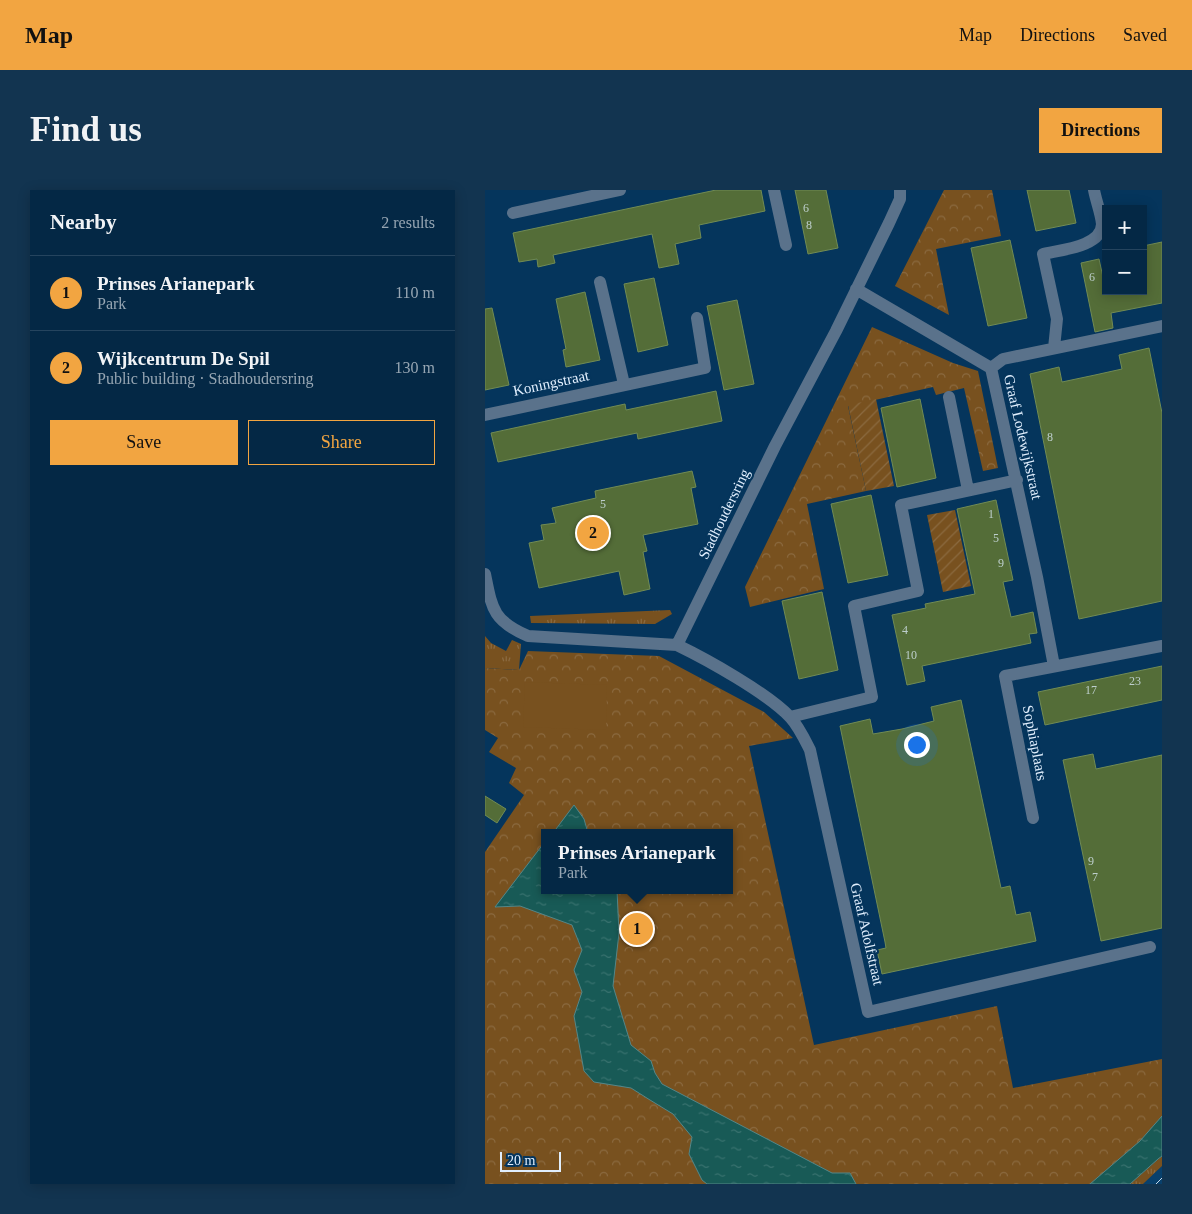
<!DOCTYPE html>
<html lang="en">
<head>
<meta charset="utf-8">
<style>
	body { margin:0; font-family:"Times New Roman",serif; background:#123450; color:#f1f3f6 }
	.controls { position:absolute; right:15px; top:15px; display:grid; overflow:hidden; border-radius:0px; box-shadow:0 2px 12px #0003 }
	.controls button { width:45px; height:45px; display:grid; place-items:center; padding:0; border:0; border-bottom:1px solid #25445e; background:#042845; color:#f1f3f6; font:25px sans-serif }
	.scale { position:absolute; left:15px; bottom:12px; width:61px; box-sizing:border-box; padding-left:5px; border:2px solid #e0eefd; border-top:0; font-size:14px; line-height:18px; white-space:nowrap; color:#e0eefd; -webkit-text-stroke:4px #05355c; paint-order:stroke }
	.you { position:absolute; left:431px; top:554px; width:18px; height:18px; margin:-12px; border:4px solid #fff; border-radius:50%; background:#1a73e8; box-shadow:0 0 0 8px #1a73e833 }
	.badge { display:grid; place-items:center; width:32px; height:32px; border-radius:50%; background:#f2a541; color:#111; font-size:16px; font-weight:700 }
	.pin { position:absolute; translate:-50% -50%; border:2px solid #fff; box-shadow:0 1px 5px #0006 }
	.popup { position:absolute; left:56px; top:639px; width:192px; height:65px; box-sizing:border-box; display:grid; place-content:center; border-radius:0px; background:#042845; filter:drop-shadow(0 1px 4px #0005); font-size:16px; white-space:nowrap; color:#97a6b3 }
	.popup b { font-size:19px; color:#f1f3f6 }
	.popup::after { content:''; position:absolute; left:50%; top:100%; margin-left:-10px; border:10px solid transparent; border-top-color:#042845 }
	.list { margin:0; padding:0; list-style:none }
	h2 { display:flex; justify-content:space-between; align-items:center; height:65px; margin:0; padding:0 20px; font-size:21px }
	h2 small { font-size:16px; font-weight:400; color:#97a6b3 }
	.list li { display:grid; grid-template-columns:32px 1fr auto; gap:15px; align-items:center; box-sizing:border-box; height:75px; padding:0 20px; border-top:1px solid #25445e }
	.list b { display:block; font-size:19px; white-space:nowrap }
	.list p { margin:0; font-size:16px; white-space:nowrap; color:#97a6b3 }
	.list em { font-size:16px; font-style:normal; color:#97a6b3 }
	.actions { display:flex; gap:10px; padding:15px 20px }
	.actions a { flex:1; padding:11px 0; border:1px solid #f2a541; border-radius:0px; text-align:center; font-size:18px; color:#f2a541 }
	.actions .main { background:#f2a541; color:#111 }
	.map { position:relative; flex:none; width:677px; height:994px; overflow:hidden; border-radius:0px }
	header { display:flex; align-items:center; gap:30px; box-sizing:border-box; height:70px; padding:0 25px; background:#f2a541; color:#111 }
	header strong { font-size:24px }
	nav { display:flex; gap:28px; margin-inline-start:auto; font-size:18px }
	.intro { display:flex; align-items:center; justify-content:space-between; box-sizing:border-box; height:120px; padding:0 30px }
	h1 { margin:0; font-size:35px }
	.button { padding:12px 22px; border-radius:0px; background:#f2a541; color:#111; font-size:18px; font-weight:700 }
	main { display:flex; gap:30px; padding:0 30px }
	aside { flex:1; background:#042845; border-radius:0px; box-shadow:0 2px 12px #0003 }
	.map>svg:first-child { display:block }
	.built { fill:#08406c }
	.grass { fill:url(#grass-tufts) }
	.forest { fill:url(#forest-crowns); fill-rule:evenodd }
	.garden { fill:url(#garden-furrows) }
	.pitch { fill:#78511f }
	.water { fill:url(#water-ripples); stroke:#548688 }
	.building { fill:#546d38; stroke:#718b54 }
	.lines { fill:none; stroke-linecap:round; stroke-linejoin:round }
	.minor { stroke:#5a728b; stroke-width:12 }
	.tram { stroke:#c9dbec; stroke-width:1 }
	.labels { text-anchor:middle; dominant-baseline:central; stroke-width:4.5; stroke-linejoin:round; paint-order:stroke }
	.number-label { font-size:12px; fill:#bdcecc }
	.street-label { font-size:15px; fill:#e0eefd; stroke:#05355c }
</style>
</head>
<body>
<header>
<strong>Map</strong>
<nav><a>Map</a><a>Directions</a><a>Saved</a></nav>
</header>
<div class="intro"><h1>Find us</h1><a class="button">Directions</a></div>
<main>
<aside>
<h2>Nearby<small>2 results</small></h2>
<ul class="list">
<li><span class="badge">1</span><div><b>Prinses Arianepark</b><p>Park</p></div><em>110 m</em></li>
<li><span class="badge">2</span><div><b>Wijkcentrum De Spil</b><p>Public building · Stadhoudersring</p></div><em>130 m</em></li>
</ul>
<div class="actions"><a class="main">Save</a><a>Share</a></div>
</aside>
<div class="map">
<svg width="677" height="994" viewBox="0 0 677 994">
	<defs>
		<pattern id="grass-tufts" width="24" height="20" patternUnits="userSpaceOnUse" patternTransform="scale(1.25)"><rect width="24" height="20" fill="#78511f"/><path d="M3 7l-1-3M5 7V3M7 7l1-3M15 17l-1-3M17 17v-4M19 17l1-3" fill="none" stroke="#8b6a40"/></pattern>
		<pattern id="forest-crowns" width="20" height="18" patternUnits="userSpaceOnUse" patternTransform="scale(1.25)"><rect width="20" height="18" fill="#78511f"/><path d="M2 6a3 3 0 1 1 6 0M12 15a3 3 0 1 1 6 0" fill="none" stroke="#8b6a40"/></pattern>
		<pattern id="garden-furrows" width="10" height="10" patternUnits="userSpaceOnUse" patternTransform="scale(1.25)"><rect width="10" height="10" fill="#78511f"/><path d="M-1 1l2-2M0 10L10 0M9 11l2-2" fill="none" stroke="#8b6a40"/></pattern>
		<pattern id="water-ripples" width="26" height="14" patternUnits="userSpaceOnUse" patternTransform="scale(1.25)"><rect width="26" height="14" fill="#185a56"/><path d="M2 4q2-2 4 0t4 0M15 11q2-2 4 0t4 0" fill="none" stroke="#39726f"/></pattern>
	</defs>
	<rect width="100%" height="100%" fill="#05355c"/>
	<path class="built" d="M677 976V994H658Z"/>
	<path class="grass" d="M185 420 187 424 170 434 46 433 45 426Z
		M0 446 6 453 21 461 27 450 36 454 34 480 0 478Z
		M677 966V976L658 994H645Z"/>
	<path class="forest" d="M459 0H507L516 46 451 59 464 125 410 96Z
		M387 137 468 173 493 181 513 278 498 281 479 198 451 205 448 197 363 216 381 301 322 314 339 399 265 417 260 397Z
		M43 461 174 466 279 522 308 548 264 556 329 855 512 816 528 898 677 869V966L645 994H0V662L39 605 24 593 31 578 4 562 13 548 0 540V478L34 480ZM59 643H244V700H59Z"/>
	<path class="garden" d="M391 209 409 296 381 301 363 215Z
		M470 320 486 396 458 402 442 325Z"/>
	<path class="pitch" d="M40 492 122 495 121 540 38 537Z"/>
	<path class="water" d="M89 615 99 629 103 643H68Z
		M59 653V700H132L134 743 128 796 146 855 166 871 170 883 177 894 347 983H365L371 994H222L217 990 204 964 207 947 188 924 165 910 146 898 109 892 99 881 89 826 97 802 89 780 97 760 87 735 35 716 10 717Z
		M677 926V966L673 969 645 994H605L655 951Z"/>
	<path class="building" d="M231 0H276L280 21 214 35 216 48 190 54 194 74 174 78 167 44 68 65 70 73 53 77 52 69 34 72 28 43Z
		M310 0H341L353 58 323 64Z
		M542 0H584L591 33 551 41Z
		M525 50 542 128 503 136 486 58Z
		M677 52V113L626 123 628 138 610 142 596 73 614 69 621 101H658V56Z
		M169 88 183 155 153 162 139 94Z
		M100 102 115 170 81 177 78 160 81 159 71 109Z
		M252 110 269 194 239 200 222 116Z
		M7 118 24 195 0 200V119Z
		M664 158 677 223V411L594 429 545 184 574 177 577 192 610 185 637 179 634 165Z
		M231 201 237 231 153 249 152 243 13 272 6 243 140 214 141 220Z
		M435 209 451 288 412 297 396 218Z
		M207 281 211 297 206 298 213 334 158 345 162 361 158 362 165 399 139 405 134 381 54 398 44 353 59 350 56 335 71 333 67 318 111 308 110 301Z
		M386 305 403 385 363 393 346 314Z
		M511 310 528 390 518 392 526 427 548 422 552 443 544 444 546 453 437 476 440 491 422 495 407 425 441 418 440 414 490 404 472 319Z
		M337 402 353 480 314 489 297 411Z
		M677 476V510L560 535 553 502Z
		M476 510 516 698 525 696 531 725 545 722 551 751 397 784 392 760 401 758 400 752 355 536 385 529 388 544 417 539 449 531 446 517Z
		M608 564 611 579 677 565V738L616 751 578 570Z
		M0 606 21 619 12 633 0 625Z"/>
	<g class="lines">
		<path class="minor" d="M289 0 301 55
			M28 23 135 0
			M115 92 139 194
			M371 99 506 178 552 387 569 476
			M569 158 572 129 558 64C574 60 617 57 617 34 616 23 611 11 609 0
			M506 178 518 169 677 136
			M464 207 483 300
			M0 225 220 178 212 128
			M0 384C7 419 8 431 43 446L192 455C223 470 282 503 305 527 314 537 319 548 325 560L383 822 665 757
			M192 455 290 256 351 141 404 33 415 9V0
			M305 527 387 507 369 416 433 401 416 315 532 290
			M548 628 520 486 677 456"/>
		<path class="tram" d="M671 994 677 988"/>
	</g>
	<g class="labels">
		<g class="number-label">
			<text x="321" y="18">6</text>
			<text x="324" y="35">8</text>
			<text x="607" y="87">6</text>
			<text x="565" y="247">8</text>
			<text x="118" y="314">5</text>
			<text x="506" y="324">1</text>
			<text x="511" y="348">5</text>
			<text x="516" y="373">9</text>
			<text x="420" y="440">4</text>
			<text x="426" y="465">10</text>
			<text x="650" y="491">23</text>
			<text x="606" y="500">17</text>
			<text x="606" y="671">9</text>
			<text x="610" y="687">7</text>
		</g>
		<g class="street-label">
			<text transform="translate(66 193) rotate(-12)">Koningstraat</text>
			<text transform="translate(538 247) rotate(77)">Graaf Lodewijkstraat</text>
			<text transform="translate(239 324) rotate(-64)">Stadhoudersring</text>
			<text transform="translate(550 553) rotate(79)">Sophiaplaats</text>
			<text transform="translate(382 744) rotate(77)">Graaf Adolfstraat</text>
		</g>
	</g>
</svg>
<div class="controls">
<button>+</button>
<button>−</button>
</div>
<div class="scale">20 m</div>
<div class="you"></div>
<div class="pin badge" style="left:152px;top:739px">1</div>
<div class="popup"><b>Prinses Arianepark</b>Park</div>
<div class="pin badge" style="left:108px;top:343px">2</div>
</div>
</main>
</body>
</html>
